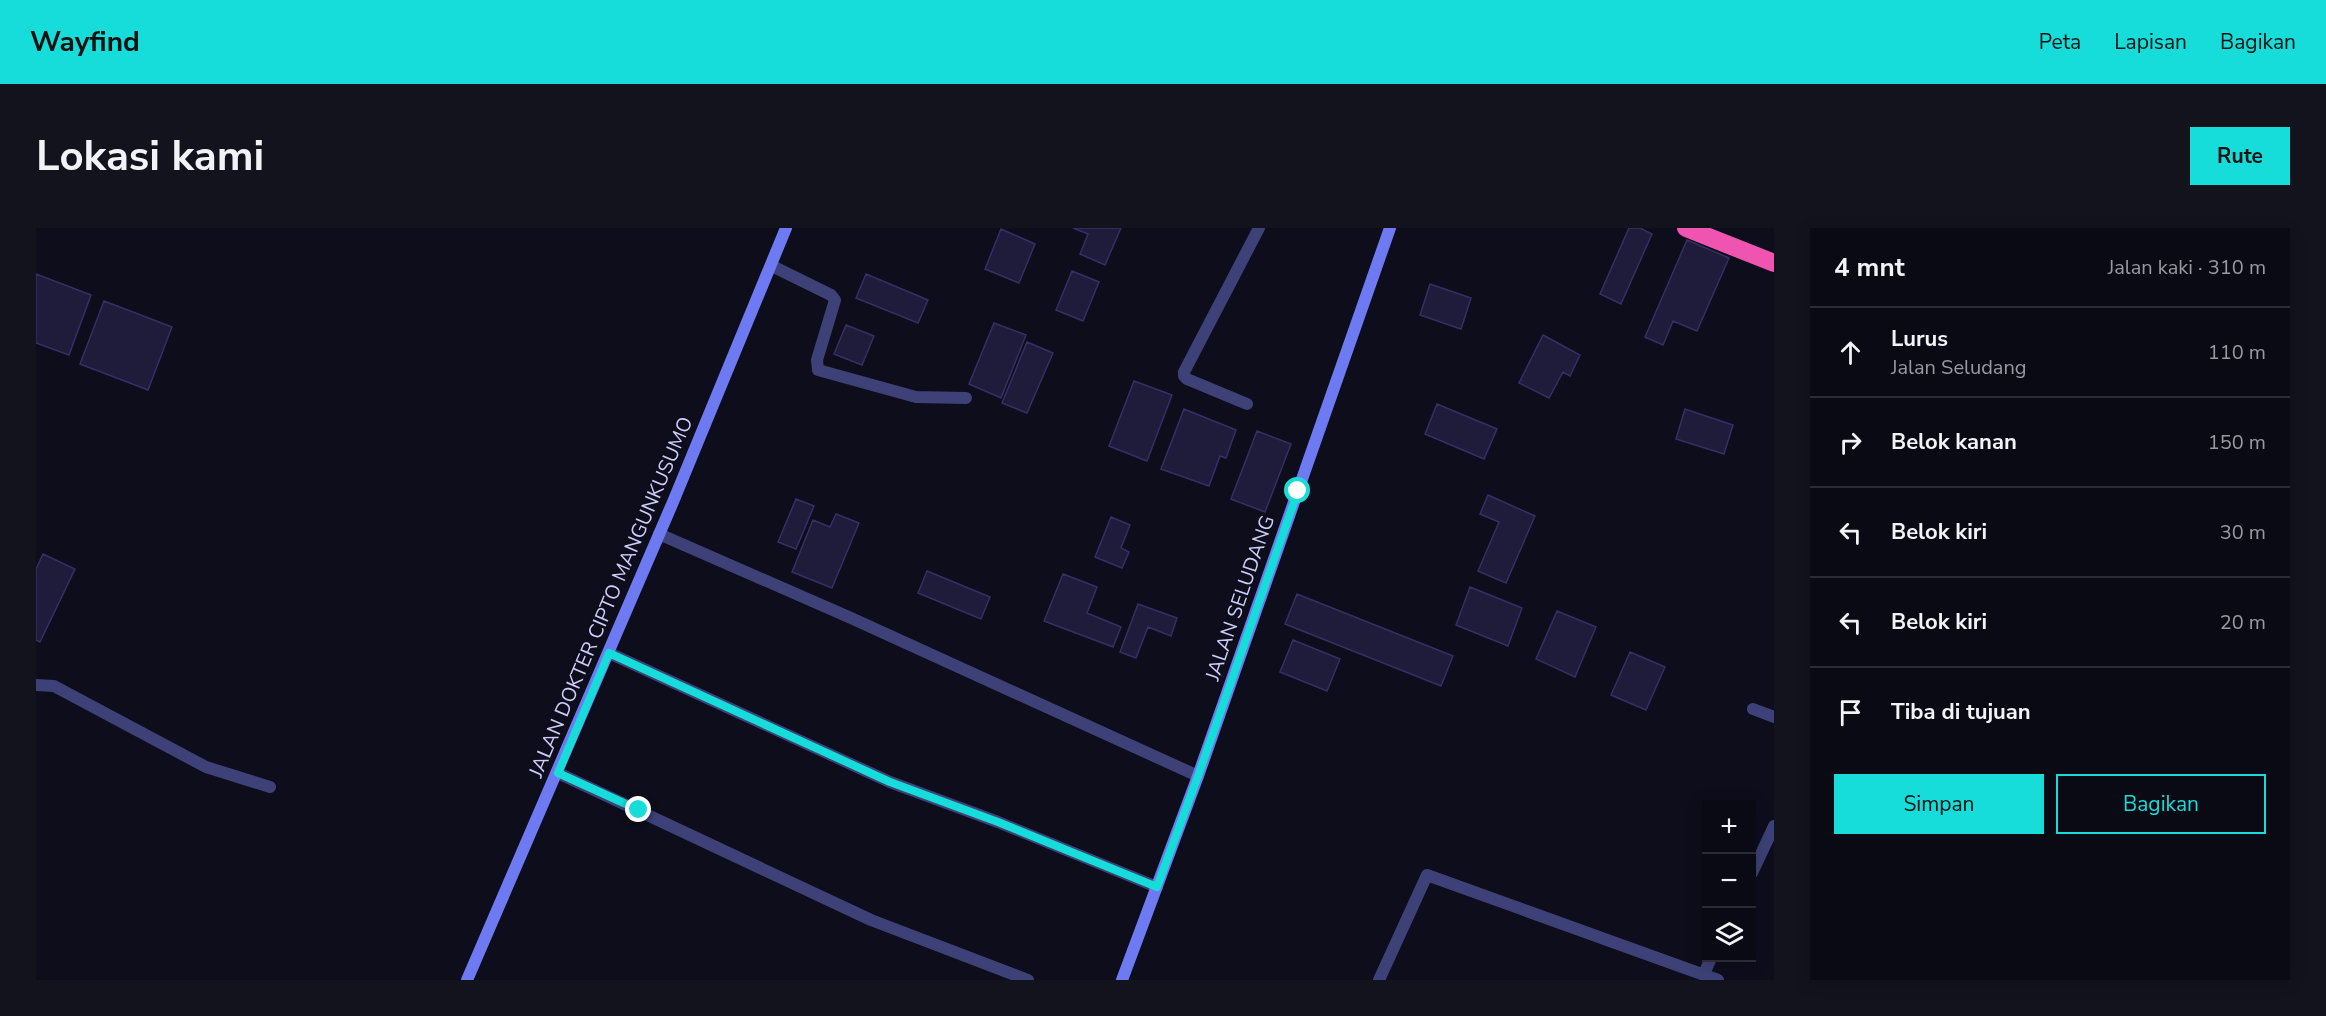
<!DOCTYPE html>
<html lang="id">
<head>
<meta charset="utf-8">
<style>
	body { margin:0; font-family:"Nunito Sans",sans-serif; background:#13131e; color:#f1f3f6 }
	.controls { position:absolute; right:18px; bottom:18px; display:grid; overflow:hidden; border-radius:0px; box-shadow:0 3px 15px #0003 }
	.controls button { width:54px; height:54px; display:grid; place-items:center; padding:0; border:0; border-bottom:2px solid #2a2b34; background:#0a0a15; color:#f1f3f6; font:30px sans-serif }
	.stop { position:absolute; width:18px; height:18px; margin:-14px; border:4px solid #16ddda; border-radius:50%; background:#fff }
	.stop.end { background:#16ddda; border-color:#fff; box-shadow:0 2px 6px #0008 }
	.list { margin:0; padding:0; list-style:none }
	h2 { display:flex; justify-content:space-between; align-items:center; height:78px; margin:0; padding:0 24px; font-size:26px }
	h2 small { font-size:20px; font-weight:400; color:#999aa0 }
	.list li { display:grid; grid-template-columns:39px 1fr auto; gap:18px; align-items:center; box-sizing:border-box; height:90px; padding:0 24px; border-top:2px solid #2a2b34 }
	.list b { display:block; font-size:22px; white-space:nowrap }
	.list p { margin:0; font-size:20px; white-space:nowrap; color:#999aa0 }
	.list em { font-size:20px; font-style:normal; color:#999aa0 }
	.actions { display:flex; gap:12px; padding:18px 24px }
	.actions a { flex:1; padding:14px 0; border:2px solid #16ddda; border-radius:0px; text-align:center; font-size:21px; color:#16ddda }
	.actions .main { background:#16ddda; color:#111 }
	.icon { flex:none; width:33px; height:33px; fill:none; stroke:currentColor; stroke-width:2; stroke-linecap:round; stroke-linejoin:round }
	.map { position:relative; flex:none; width:1738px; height:752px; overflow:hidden; border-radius:0px }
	header { display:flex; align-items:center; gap:36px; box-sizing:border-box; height:84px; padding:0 30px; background:#16ddda; color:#111 }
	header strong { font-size:28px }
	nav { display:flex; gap:33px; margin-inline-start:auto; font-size:21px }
	.intro { display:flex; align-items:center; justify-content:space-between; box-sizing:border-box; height:144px; padding:0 36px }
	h1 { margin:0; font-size:42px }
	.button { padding:15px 27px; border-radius:0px; background:#16ddda; color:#111; font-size:21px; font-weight:700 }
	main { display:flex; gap:36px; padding:0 36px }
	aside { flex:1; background:#0a0a15; border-radius:0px; box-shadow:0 3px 15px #0003 }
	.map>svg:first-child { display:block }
	.building { fill:#1e1b3b; stroke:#343065; stroke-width:1.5 }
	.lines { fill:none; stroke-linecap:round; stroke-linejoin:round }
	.lane { stroke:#3d4177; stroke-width:12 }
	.street { stroke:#3d4177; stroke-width:12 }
	.secondary { stroke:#6e7af1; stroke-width:12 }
	.highway { stroke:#ee54b0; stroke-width:18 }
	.route { stroke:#16ddda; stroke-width:8 }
	.labels { text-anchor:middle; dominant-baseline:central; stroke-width:4.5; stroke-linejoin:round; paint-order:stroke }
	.street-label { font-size:20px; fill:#cdcdfa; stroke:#0e0d1c }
</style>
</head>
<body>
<header>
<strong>Wayfind</strong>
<nav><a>Peta</a><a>Lapisan</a><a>Bagikan</a></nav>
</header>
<div class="intro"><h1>Lokasi kami</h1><a class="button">Rute</a></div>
<main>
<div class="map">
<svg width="1738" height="752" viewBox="0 0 1738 752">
	<rect width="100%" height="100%" fill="#0e0d1c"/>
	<path class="building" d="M1037 0H1085L1069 37 1044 26 1052 6Z
		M1593 0H1604L1616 6 1585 76 1564 66Z
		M965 1 999 16 983 55 949 41Z
		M1651 12 1693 30 1661 103 1637 93 1627 117 1609 109Z
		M1036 43 1063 54 1047 93 1020 82Z
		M0 46 55 67 33 127 0 115Z
		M830 46 892 72 882 95 820 70Z
		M1394 56 1435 70 1425 101 1384 87Z
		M68 73 136 99 112 162 44 136Z
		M958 95 990 107 965 170 933 156Z
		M810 97 838 108 826 137 798 126Z
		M1507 107 1544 127 1534 148 1527 144 1513 170 1483 155Z
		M991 114 1017 125 991 185 966 175Z
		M1098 153 1136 167 1111 233 1073 218Z
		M1401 176 1461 201 1448 231 1389 206Z
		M1148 181 1200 202 1190 230 1184 228 1173 258 1125 241Z
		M1649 181 1697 197 1688 226 1640 211Z
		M1221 203 1255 216 1229 284 1195 271Z
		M1452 267 1499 288 1470 355 1442 343 1463 294 1444 286Z
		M760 271 778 278 760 321 742 314Z
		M800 286 823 295 796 360 756 344 777 292 794 299Z
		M1075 289 1094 297 1085 320 1093 324 1086 340 1059 329Z
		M7 326 39 341 4 414 0 412V341Z
		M891 343 954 369 945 391 882 365Z
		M1027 346 1061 359 1051 385 1085 399 1077 419 1008 393Z
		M1434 359 1486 380 1472 418 1420 397Z
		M1261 366 1417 428 1405 458 1249 396Z
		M1102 376 1141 390 1135 408 1112 399 1100 430 1084 424Z
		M1521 383 1560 399 1539 449 1500 431Z
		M1257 412 1304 431 1291 463 1244 444Z
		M1594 424 1629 439 1610 482 1575 467Z"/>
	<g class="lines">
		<path class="lane" d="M736 38 795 67 799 72 781 132 782 142 880 169 930 170
			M1211 176 1151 151 1148 148V144L1223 0"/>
		<path class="street" d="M623 306 815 390 1162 548
			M573 425 854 554 962 594 1121 659
			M0 457 18 458 170 539 234 559
			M1717 481 1738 489
			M522 545 835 692 992 752
			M1716 645 1738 598
			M1668 746 1675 730
			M1343 752 1391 647 1682 752"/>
		<path class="secondary" d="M431 752 637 274 750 0
			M1086 752 1162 548 1354 0"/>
		<path class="highway" d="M1650 0 1738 35"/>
	</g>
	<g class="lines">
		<path class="route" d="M603 582 522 545 573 425 854 554 962 594 1121 659 1162 548 1262 263"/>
	</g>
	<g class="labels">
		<g class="street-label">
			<text transform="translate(575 369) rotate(-67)">JALAN DOKTER CIPTO MANGUNKUSUMO</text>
			<text transform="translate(1204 370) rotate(-71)">JALAN SELUDANG</text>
		</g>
	</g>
</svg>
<div class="controls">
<button>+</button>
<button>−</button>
<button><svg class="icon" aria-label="layers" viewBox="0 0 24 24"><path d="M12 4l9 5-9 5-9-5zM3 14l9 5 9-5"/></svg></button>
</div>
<div class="stop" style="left:1262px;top:263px"></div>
<div class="stop end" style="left:603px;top:582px"></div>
</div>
<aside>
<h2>4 mnt<small>Jalan kaki · 310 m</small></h2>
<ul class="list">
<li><svg class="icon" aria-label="ahead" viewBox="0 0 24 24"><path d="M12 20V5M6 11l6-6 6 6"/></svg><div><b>Lurus</b><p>Jalan Seludang</p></div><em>110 m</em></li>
<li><svg class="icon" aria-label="right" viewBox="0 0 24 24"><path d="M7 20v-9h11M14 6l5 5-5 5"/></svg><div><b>Belok kanan</b></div><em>150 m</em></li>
<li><svg class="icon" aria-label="left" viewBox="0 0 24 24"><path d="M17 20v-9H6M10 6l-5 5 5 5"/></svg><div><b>Belok kiri</b></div><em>30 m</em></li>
<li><svg class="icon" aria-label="left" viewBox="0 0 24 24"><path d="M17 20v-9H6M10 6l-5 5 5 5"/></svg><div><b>Belok kiri</b></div><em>20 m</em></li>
<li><svg class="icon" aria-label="arrive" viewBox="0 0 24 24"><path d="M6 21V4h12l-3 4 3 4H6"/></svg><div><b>Tiba di tujuan</b></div></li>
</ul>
<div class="actions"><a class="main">Simpan</a><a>Bagikan</a></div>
</aside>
</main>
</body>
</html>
